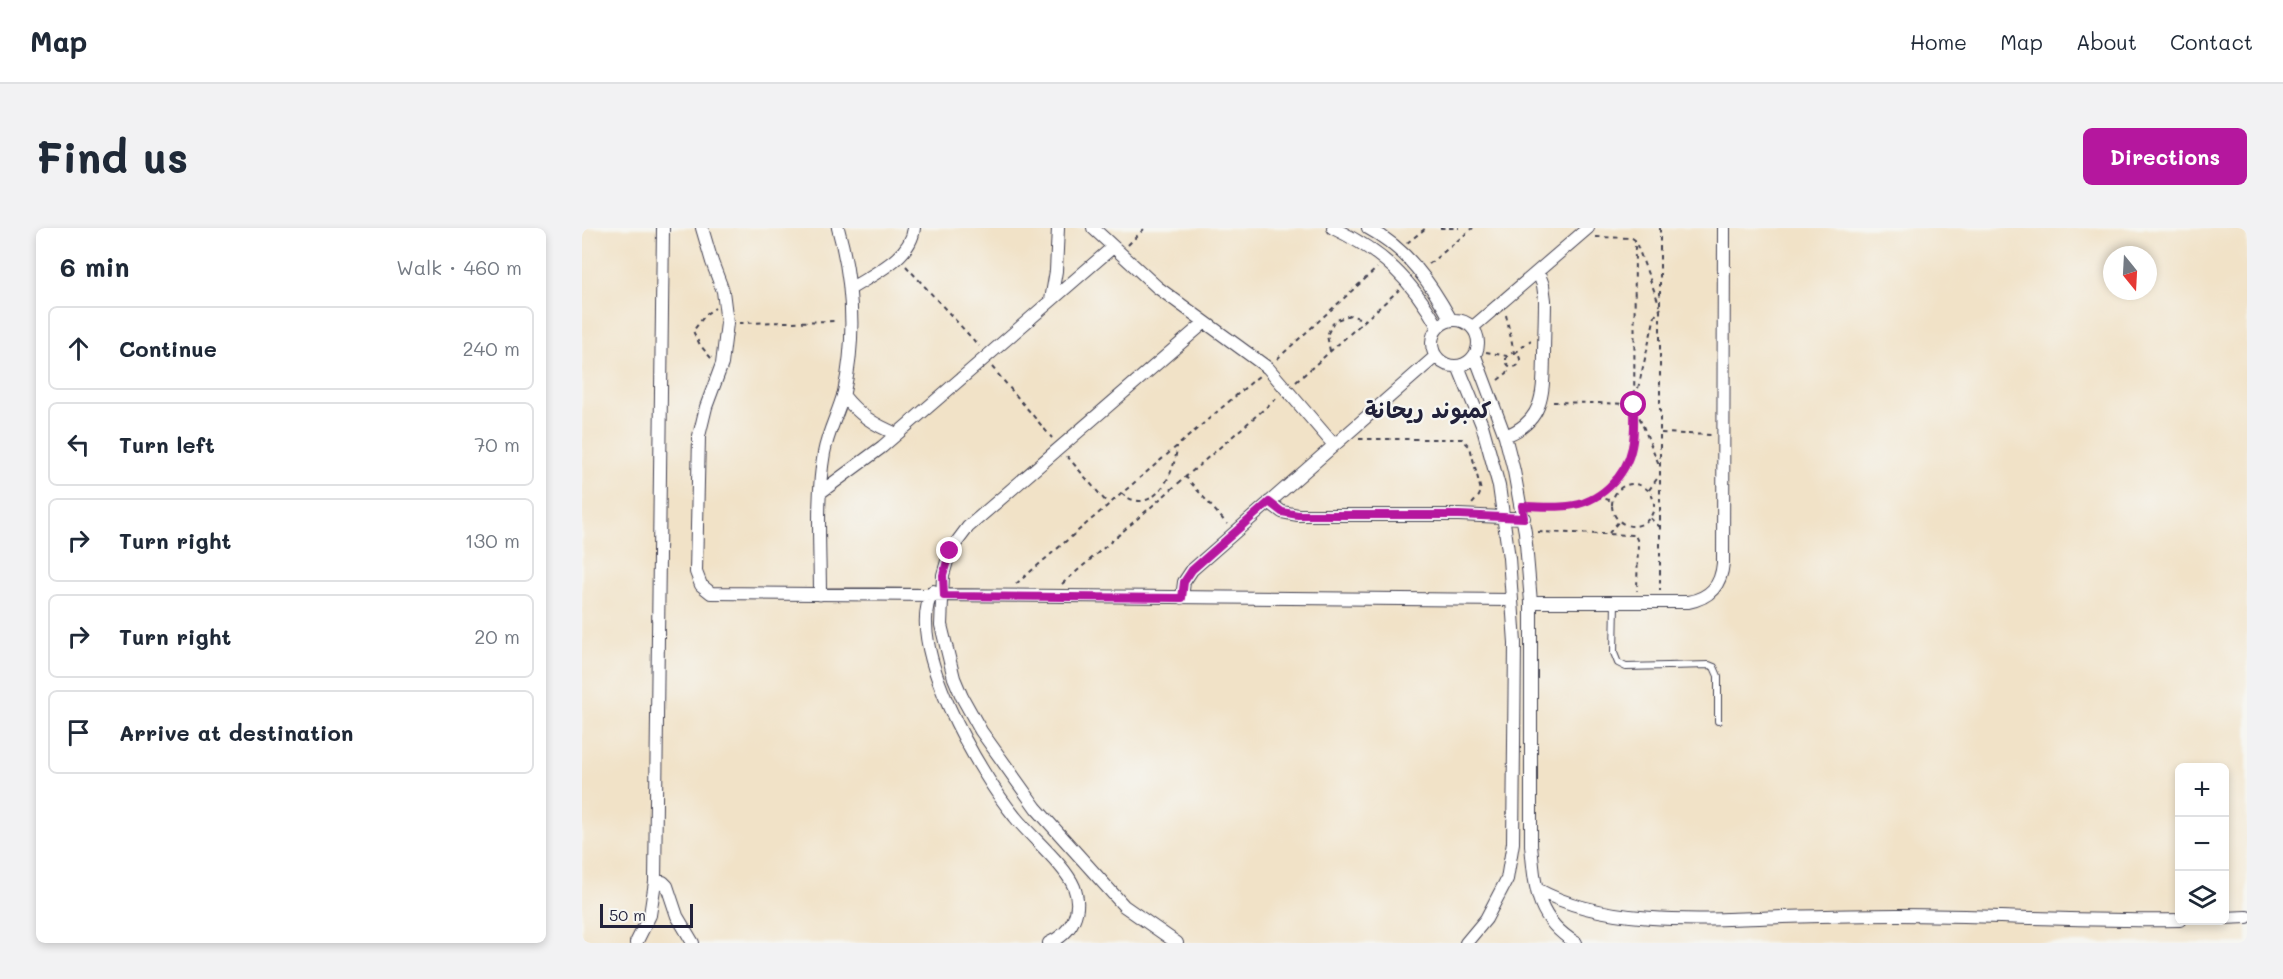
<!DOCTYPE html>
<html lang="en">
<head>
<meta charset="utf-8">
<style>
	body { margin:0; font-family:Mali,"Playpen Sans Arabic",sans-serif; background:#f2f2f3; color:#1f2937 }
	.controls { position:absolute; right:18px; bottom:18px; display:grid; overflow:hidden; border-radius:9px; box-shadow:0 3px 9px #0003 }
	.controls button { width:54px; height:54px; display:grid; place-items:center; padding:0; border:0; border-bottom:2px solid #e0e1e3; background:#fff; color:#1f2937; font:30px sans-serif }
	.compass { position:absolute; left:1521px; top:18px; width:54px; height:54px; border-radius:50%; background:#fff; box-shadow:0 3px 9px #0003; rotate:162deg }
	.scale { position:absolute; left:18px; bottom:15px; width:93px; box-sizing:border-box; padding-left:6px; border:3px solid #22223b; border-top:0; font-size:16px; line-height:21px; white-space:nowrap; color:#22223b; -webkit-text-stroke:4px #f6f6f2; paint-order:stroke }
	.stop { position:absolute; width:18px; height:18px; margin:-14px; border:4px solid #b5179e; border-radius:50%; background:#fff }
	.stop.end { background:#b5179e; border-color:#fff; box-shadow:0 2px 6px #0008 }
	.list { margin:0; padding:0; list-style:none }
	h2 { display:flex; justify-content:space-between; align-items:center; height:78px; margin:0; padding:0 24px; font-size:26px }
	h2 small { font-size:20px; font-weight:400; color:#747a83 }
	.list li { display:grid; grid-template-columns:39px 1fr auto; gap:18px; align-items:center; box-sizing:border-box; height:84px; margin:0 12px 12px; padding:0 12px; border:2px solid #e0e1e3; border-radius:9px }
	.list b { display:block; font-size:22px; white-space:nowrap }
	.list em { font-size:20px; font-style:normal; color:#747a83 }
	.icon { flex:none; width:33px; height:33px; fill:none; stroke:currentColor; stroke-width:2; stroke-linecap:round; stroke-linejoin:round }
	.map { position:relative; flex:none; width:1665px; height:715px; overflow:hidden; border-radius:9px }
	header { display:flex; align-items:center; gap:36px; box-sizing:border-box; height:84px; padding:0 30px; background:#fff; border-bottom:2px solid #e0e1e3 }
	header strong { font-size:28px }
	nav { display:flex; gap:33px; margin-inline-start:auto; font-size:21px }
	.intro { display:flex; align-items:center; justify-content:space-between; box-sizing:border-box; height:144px; padding:0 36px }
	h1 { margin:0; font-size:42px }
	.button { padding:15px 27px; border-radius:9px; background:#b5179e; color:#fff; font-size:21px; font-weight:700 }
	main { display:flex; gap:36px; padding:0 36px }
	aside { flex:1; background:#fff; border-radius:9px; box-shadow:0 3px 9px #0003 }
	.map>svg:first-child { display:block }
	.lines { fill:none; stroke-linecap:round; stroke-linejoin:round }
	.service-casing { stroke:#413f50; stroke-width:8 }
	.minor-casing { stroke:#413f50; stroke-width:14 }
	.path { stroke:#413f50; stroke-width:2; stroke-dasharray:4.5 4.5; stroke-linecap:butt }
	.service { stroke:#fff; stroke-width:6 }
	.minor { stroke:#fff; stroke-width:12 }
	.route { stroke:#b5179e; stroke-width:8 }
	.labels { text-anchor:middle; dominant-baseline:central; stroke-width:4.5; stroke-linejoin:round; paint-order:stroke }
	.district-label { font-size:22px; font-weight:bold; fill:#22223b; stroke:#f6f6f2 }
</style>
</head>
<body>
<header>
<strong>Map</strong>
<nav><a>Home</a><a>Map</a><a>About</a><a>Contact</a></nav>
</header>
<div class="intro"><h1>Find us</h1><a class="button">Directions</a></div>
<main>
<aside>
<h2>6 min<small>Walk · 460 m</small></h2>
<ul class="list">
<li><svg class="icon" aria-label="ahead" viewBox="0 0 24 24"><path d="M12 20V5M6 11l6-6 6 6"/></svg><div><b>Continue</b></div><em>240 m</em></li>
<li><svg class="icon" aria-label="left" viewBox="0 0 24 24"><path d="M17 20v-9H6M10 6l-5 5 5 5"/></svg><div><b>Turn left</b></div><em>70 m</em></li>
<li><svg class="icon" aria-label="right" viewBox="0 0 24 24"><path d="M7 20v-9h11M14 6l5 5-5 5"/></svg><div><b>Turn right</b></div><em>130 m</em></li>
<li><svg class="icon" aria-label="right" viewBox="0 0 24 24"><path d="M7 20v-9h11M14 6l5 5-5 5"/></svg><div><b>Turn right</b></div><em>20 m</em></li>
<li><svg class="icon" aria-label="arrive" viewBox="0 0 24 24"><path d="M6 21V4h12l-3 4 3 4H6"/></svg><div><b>Arrive at destination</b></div></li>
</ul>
</aside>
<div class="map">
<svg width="1665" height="715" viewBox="0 0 1665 715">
	<rect width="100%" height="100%" fill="#f6f6f2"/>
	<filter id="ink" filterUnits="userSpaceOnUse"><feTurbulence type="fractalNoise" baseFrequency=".0167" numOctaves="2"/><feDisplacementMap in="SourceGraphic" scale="12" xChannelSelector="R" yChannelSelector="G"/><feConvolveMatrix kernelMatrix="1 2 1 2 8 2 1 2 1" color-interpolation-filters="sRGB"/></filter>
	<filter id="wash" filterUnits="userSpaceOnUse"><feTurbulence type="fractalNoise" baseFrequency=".008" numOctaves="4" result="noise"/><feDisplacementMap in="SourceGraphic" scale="24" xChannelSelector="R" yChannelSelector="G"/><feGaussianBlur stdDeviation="1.35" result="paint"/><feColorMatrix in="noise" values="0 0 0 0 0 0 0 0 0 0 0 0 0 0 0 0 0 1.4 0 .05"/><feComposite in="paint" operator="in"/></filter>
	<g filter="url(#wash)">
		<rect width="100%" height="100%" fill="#f1e2c7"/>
	</g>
	<g filter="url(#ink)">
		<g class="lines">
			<g class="service-casing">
				<path id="service" d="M1033 374 1032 425 1036 435 1044 439 1127 437 1132 439 1136 448V493"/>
			</g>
			<g class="minor-casing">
				<path id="minor" d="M120 0 130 34 141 63 145 95 140 136 124 179 117 208 114 344 119 357 129 365 929 372
					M511 0 575 59 686 140 752 217
					M751 0C801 24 829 51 856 99
					M786 0C825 21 848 54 869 92
					M268 61C291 46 329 30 332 0
					M469 72 474 43 476 0
					M850 115a23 23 0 1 1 46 0a23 23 0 1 1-46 0Z
					M891 99 1006 0
					M893 128 923 208 932 243 943 304 949 374V617C953 660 954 691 994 715
					M876 138 900 197 917 258 927 330 933 415 931 615 925 651 904 691 884 715
					M261 167C276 186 292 197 315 206
					M923 208C963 193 961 164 962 128 962 109 963 90 963 72L961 57 956 44
					M239 264 300 219 531 19
					M687 274 700 284 716 287H877L942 290
					M351 363C320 415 399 548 433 589 448 608 483 637 492 659 501 683 490 705 467 715
					M238 367C238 320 234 271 242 225 246 203 257 184 262 164 274 109 271 54 256 0
					M600 370 602 354 610 342 854 128
					M949 374H1106C1128 370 1139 358 1141 335L1142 0
					M73 654H81L85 658 95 688 111 715
					M955 661C1022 699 1125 692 1201 689 1239 688 1277 687 1315 687 1409 687 1503 694 1598 692
					M1642 690 1665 689
					M54 715 68 687 73 654 81 0
					M595 715 542 678 454 580 399 503 380 469 372 450 359 397 361 347 368 323 386 299 622 95"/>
			</g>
			<path class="path" d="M858 0H877
				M1078 0V363
				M1014 9 1050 10 1053 12 1078 78
				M825 15 844 0
				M546 17 563 0
				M847 36 891 0
				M324 38 397 118
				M924 87 932 125
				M157 95 256 93
				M748 123 745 107 752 93 768 87 783 92
				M904 124 925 128
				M933 125 949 112
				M924 132a7 7 0 1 1 14 0a7 7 0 1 1-14 0Z
				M129 130 118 117 111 103 124 86 133 80
				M695 131 795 40
				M410 139 470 210
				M916 152 925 145 928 139
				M714 154 817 62
				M1054 169 1073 88 1079 80
				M971 174 1052 176
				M1054 181 1078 239
				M1079 205 1130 207
				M777 211H880L888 219 899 263 897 268 890 276
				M485 228 526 276
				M603 248 645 296
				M1030 277a21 21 0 1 1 42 0a21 21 0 1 1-42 0Z
				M1067 262 1077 248
				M539 265C571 292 594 244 595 218
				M1015 268 1030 273
				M951 278C965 278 980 280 993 277 1030 269 1049 237 1052 202L1053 12
				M1068 290 1079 300
				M956 304 1053 307 1056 314 1055 363
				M1027 305 1037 293
				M434 356 678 147
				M480 356 696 169"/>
			<use href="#service" class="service"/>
			<use href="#minor" class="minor"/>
		</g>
	</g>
	<g class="lines" filter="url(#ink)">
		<path class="route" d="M368 323 361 347 362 368 600 370 602 354 610 342 687 274 700 284 716 287H877L942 290 940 278C955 278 971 280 986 278 1017 275 1044 249 1050 219 1053 206 1052 191 1052 177"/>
	</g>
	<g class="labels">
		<g class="district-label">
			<text x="846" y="181">كمبوند ريحانة</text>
		</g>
	</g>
</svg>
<div class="controls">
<button>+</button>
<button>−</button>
<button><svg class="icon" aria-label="layers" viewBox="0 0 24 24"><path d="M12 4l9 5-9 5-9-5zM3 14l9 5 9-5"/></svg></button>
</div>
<svg class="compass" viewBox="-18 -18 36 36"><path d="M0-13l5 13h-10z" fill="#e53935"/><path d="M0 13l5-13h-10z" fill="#747a83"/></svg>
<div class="scale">50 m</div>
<div class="stop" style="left:1052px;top:177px"></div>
<div class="stop end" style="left:368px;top:323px"></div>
</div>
</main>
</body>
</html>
